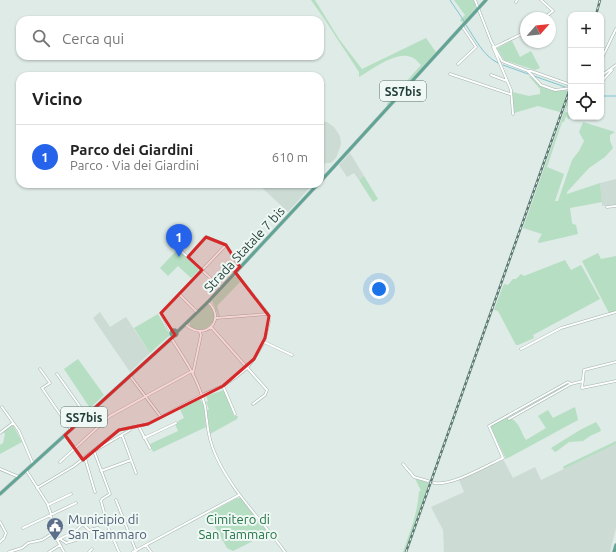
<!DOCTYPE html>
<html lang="it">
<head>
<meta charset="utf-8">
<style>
	body { margin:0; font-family:Ubuntu,sans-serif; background:#f2f2f2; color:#222 }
	.controls { position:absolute; right:12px; top:12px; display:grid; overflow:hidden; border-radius:8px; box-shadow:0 1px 3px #0004 }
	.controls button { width:36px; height:36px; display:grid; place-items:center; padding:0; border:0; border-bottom:1px solid #e0e0e0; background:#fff; color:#222; font:20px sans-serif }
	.compass { position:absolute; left:520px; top:12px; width:36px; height:36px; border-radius:50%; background:#fff; box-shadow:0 1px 3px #0004; rotate:63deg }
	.you { position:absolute; left:379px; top:289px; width:14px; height:14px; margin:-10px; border:3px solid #fff; border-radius:50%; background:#1a73e8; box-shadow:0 0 0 6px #1a73e833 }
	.badge { display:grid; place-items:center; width:26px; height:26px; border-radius:50%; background:#2563eb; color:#fff; font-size:13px; font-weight:700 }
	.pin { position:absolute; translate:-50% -33px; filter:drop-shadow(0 1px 2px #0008) }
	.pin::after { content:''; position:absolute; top:21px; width:14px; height:12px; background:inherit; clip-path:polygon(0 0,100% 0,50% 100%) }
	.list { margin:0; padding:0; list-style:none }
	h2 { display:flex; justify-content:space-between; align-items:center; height:52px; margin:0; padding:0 16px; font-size:17px }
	h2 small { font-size:13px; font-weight:400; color:#767676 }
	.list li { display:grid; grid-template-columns:26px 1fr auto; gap:12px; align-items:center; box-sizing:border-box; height:64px; padding:0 16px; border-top:1px solid #e0e0e0 }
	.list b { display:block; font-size:15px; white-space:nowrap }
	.list p { margin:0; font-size:13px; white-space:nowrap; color:#767676 }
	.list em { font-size:13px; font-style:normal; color:#767676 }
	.icon { flex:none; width:22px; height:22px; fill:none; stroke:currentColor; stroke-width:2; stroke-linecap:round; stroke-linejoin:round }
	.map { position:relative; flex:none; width:616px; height:552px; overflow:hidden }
	.search { position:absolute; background:#fff; box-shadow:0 1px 3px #0004; left:16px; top:16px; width:308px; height:44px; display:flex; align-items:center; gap:10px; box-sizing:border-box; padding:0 14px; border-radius:12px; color:#767676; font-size:15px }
	.panel { position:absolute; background:#fff; box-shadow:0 1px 3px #0004; left:16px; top:72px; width:308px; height:116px; border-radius:12px }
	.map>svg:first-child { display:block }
	.built { fill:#cddbd5 }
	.green { fill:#b5dec2 }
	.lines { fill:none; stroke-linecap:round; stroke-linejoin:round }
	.stream { stroke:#82c4d4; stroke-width:1 }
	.minor-casing { stroke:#a1b3ad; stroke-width:3 }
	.primary-casing { stroke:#c0c8c6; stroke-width:4 }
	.minor { stroke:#fff; stroke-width:2 }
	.primary { stroke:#60a495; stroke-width:3 }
	.rail-casing { stroke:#597871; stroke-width:2.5 }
	.rail { stroke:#eff8f4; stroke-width:1; stroke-dasharray:3; stroke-linecap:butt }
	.minor-bridge-casing { stroke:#a1b3ad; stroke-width:3; stroke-linecap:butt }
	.minor-bridge { stroke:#fff; stroke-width:2 }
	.marked { fill:#d62828; fill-opacity:0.2; stroke:#d62828; stroke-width:3; stroke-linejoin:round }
	.labels { text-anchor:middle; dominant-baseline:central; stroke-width:4; stroke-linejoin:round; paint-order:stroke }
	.shield { fill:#eff8f4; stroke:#5d746e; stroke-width:1 }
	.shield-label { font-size:12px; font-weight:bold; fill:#1f3c35 }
	.street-label { font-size:13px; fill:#1f3c35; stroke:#eff8f4 }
	.service-label { font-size:13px; fill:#4e5e75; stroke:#eff8f4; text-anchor:start }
	.park-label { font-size:13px; fill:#267548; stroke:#eff8f4 }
</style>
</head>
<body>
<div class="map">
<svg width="616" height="552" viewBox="0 0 616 552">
	<rect width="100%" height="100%" fill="#deebe6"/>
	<path class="built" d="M320 121 327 122 334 127 340 136 341 144 339 150 336 158 331 163H325L320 169Z
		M350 153 364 176 359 180 354 173 347 177 339 165Z
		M616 179V205L602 206 600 183Z
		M258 184H313L288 212Z
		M100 312 110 327 126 317 150 353 130 372 93 318Z
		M616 444V528L610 552H444L443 530 431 507 464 492 459 480 503 459 513 478 535 467 541 480Z"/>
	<path class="green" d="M311 0H315L339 39 362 69 426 38 436 52 389 104 386 106 388 102 421 65C418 62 415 58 411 57 395 51 372 70 359 77V72L325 20Z
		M454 0H474L476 8 463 23 460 20 465 15Z
		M512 41 520 57 531 51 540 68 535 70 504 60 497 48Z
		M528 75C537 81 543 89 554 91 559 91 564 90 568 91L560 112 538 106 514 113 511 99 512 92 529 96 540 94V89Z
		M571 92V101H569L565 112 571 113V117H574L568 119 567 117 566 116 564 122H562L547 167 564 174 555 201H558L572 160 579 151 584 141 579 132 583 122 615 132 610 135V141L613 148 605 157 589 168 567 192V194L600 183 602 202 570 208 572 223 573 224 576 225 578 234 539 243 538 241 542 234 523 228Z
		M364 176 378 199 373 202 359 180Z
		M178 249 199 270 191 278 178 266 168 276 160 268Z
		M598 253 601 259 616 256V311L609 313 582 261Z
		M565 260 571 270 581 265 600 299 533 335 534 338 518 345H516L498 311 494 310 503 286 504 284 508 285 513 279H516L521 274 524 276Z
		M233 277H237L240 282 217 306 220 317H219L212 301Z
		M206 305H210C222 320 206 336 190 327V322Z
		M158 314 170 335 150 353 134 328Z
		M78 359 104 395 90 408 64 369Z
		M224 390 234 416H238L237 419 210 434 207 410 209 409 206 402 208 401 206 396Z
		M200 399 204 406 206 427 153 452 150 444 178 431 175 424 179 422 178 421 184 418 180 409Z
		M575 407 578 420 506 459 491 428V425L507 417C519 420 520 431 526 440L546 428 538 416 548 410 553 418Z
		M596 422 600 428 601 431 590 436 583 441 569 442 557 451 555 452 551 448 580 430Z
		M13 425 22 442 0 454V445L3 443 5 434 3 432Z
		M616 441V444L564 469 563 467 564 466Z
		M415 478 429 483 405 552H403C410 532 418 512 419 491H421Z
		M237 498H240L266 530 267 532 265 535 233 551 227 548 208 514Z"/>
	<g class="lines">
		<path class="stream" d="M450 0 464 21
			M466 25C475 38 483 56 498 63
			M503 65 528 74
			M534 76 568 88
			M601 96H616"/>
		<g class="minor-casing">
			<path id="minor" d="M475 0 491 41 502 61 528 71H531L568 84
				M541 0 553 11 544 18
				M516 2 517 0
				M493 47 511 90 513 114
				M495 47 526 32
				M601 60 616 29
				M458 64 476 47 462 26
				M528 71 541 85
				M450 74 510 94
				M491 75 507 81
				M601 76 616 65
				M601 82 612 70
				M607 207 616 206
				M179 249 221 288
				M188 257 206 237 226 245 240 267
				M179 294 197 312
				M216 318 268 314
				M185 324C205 343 227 319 208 302
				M211 327 267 390 265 395 253 404
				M171 332 161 313 226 245
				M171 338C186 361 198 379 205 406 206 411 206 416 207 421 208 433 211 445 216 456 232 492 262 520 285 552
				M264 342 292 355
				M521 349 561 328 616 312
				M616 362 584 370 582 388 616 381
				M40 369 50 383 42 388 71 430
				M193 373 201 335 200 332
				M57 374 86 415
				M130 376 161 417
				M223 386 235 414
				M2 407 19 431 33 464
				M509 419 571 384
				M139 427 150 448
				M0 433 13 423
				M65 435 83 460
				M122 435 136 473
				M144 438 176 423
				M96 450 130 430
				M94 451 110 494 102 499 101 501 108 527 119 552
				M85 458 95 492
				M60 462 110 416 192 371
				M403 464 414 477 428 481
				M0 469 19 477
				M26 470 47 503 51 514 52 527 54 534 64 552
				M101 471 131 460
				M434 483C452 486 486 466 503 458L489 426 568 382 571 384 583 381
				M37 488 74 466 119 430 148 424 202 395 223 386 236 377 247 368 254 359 264 342 269 322 268 314 235 272
				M116 500 136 551
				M48 505 71 494
				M0 522 6 533 4 538 0 542
				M23 528 76 503
				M60 539 66 543 76 540
				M57 540 74 532 83 524 89 530 98 528
				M146 545 151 552
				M9 552 22 548 28 543 42 540 53 533
				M49 552 60 545
				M89 552 92 549
				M133 552 239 495"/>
		</g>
		<g class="primary-casing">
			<path id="primary" d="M320 182 486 0
				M171 333a3 3 0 1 1 6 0a3 3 0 1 1-6 0Z
				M176 333 208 302 318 184
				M0 494 174 336
				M614 552 616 545"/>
		</g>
		<use href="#minor" class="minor"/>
		<use href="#primary" class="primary"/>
		<g class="rail-casing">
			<path id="rail" d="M596 15 600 0
				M406 552 571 86"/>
		</g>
		<use href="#rail" class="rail"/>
		<g class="minor-bridge-casing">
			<path id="minor-bridge" d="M541 85 555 90 571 88"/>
		</g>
		<use href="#minor-bridge" class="minor-bridge"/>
	</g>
	<path class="marked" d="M206 237 226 245 240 267 235 272 269 316 265 338 254 359 223 386 148 424 119 430 83 460 65 435 175 335 161 313 202 270 188 257Z"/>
	<defs>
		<g id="civic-pin" transform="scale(0.9)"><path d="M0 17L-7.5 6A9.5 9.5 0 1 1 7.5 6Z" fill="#5c6f8a" stroke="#eff8f4"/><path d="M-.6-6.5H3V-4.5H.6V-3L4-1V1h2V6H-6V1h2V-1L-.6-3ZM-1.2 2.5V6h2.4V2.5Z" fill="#fff"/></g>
	</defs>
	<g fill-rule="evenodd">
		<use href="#civic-pin" x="55" y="526"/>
	</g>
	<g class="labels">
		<g class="shield">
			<rect x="380" y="81" width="46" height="20" rx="3"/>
			<rect x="61" y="407" width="46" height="20" rx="3"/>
		</g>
		<g class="shield-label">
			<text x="403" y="91">SS7bis</text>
			<text x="84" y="417">SS7bis</text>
		</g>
		<g class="street-label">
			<text transform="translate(244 249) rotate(-47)">Strada Statale 7 bis</text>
		</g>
		<g class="service-label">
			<text x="68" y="519">Municipio di<tspan x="68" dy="15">San Tammaro</tspan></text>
		</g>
		<g class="park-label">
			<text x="238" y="519">Cimitero di<tspan x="238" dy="15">San Tammaro</tspan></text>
		</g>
	</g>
</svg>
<div class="controls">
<button>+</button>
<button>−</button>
<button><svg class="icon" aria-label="locate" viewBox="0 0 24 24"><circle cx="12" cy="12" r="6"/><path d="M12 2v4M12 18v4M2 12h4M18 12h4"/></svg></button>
</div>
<svg class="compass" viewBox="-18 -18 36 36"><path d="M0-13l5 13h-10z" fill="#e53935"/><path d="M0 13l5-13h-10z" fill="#767676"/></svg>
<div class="you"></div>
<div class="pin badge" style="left:179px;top:257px">1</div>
<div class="search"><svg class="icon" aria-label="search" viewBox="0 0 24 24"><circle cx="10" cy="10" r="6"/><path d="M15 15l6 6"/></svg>Cerca qui</div>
<section class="panel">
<h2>Vicino<small></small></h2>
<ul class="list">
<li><span class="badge">1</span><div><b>Parco dei Giardini</b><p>Parco · Via dei Giardini</p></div><em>610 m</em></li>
</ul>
</section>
</div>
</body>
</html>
